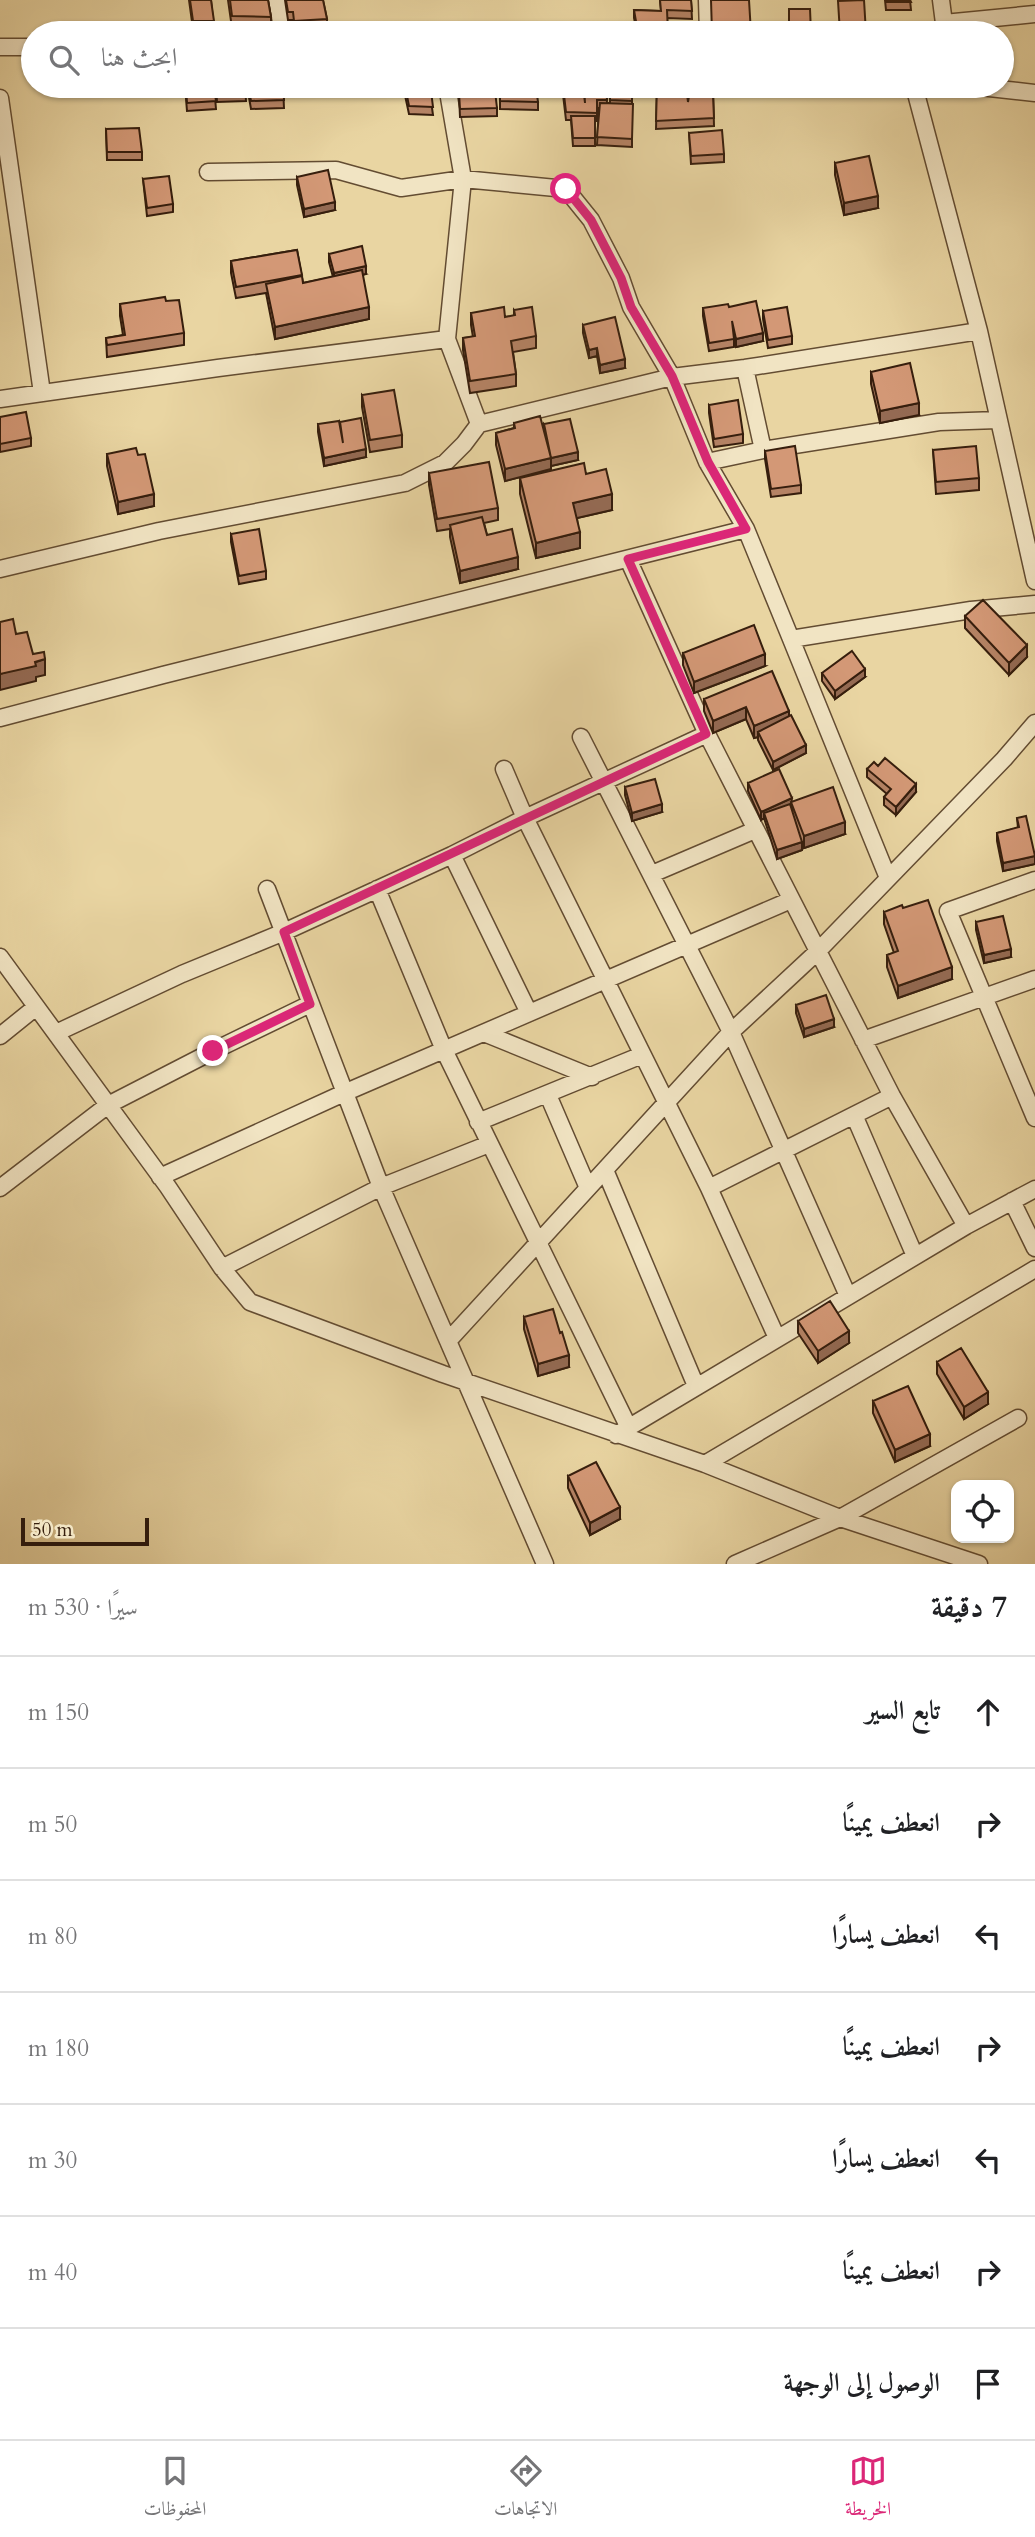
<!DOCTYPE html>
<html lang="ar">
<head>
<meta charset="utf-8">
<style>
	body { margin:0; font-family:Cardo,Amiri,serif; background:#f6f6f6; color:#202124; direction:rtl }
	.controls { position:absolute; right:21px; bottom:21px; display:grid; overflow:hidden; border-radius:14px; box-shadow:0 2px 5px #0004 }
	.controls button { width:63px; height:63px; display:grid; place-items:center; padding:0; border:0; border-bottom:2px solid #e0e0e0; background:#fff; color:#202124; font:35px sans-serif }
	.scale { position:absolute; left:21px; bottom:18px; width:128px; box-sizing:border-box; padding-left:7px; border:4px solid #361e0d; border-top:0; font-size:19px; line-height:24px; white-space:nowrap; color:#361e0d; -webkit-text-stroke:5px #f1e4c3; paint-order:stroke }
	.stop { position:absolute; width:21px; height:21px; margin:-16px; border:5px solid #db2777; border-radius:50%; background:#fff }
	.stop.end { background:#db2777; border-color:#fff; box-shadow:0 2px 7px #0008 }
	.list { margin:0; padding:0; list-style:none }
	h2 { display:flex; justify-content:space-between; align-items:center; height:91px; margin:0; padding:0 28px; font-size:30px }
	h2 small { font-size:23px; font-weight:400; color:#757577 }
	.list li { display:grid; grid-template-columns:46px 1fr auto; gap:21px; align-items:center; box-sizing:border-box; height:112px; padding:0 28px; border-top:2px solid #e0e0e0 }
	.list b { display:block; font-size:26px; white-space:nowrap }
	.list em { font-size:23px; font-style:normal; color:#757577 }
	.icon { flex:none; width:38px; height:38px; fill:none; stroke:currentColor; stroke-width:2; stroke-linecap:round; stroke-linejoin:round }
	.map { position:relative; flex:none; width:1035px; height:1564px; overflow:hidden; direction:ltr }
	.search { position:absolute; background:#fff; box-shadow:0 2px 5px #0004; left:21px; right:21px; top:21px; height:77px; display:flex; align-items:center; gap:18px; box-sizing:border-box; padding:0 24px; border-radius:38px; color:#757577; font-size:26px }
	.sheet { height:875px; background:#fff }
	nav { display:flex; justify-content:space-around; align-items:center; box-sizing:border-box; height:98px; border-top:2px solid #e0e0e0; background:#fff; font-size:19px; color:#757577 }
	nav a { display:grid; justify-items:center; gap:4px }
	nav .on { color:#db2777 }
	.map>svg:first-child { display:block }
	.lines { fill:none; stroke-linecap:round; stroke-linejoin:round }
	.street-casing { stroke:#634c32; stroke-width:19 }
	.street { stroke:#f1e4c3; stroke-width:16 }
	.wall { fill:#b58365; stroke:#361e0d; stroke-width:2 }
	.shaded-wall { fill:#946a53; stroke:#361e0d; stroke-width:2 }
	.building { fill:#d39876; stroke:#361e0d; stroke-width:2 }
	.route { stroke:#db2777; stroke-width:9 }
</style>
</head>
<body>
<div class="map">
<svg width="1035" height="1564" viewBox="0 0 1035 1564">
	<rect width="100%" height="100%" fill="#e9d5a2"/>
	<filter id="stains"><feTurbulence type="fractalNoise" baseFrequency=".00286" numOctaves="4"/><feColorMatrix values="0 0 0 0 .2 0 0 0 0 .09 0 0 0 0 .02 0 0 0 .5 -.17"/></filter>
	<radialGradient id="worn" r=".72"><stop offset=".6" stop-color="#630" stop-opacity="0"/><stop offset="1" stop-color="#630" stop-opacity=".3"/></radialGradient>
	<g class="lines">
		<g class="street-casing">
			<path id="street" d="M277 0 283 33
				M707 0 708 33
				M941 0 945 31
				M944 23 1035 14
				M0 47H33
				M914 86 979 331 1035 581
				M971 86 1035 93
				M0 98 42 393
				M208 172 336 170 401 188 463 179 566 189 591 220 621 278 631 307 672 377 707 462 746 529 791 639 971 610 1035 604
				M447 339 479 424
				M745 368 763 450
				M0 399 218 368 447 339 463 179 447 86
				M707 462 763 450 939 422 998 420
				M628 559 707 734
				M0 569 159 531 405 483 445 463 464 444 479 424 672 377 745 368 979 331
				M791 639 888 878
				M0 718 163 675 746 529
				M581 737 731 1032 848 1296
				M504 769 525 818 709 1188 777 1338
				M452 855 529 1013
				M652 874 755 830
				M1035 880 948 911 1035 1118
				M267 889 381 1187 545 1564
				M377 889 444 1050 628 1426
				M0 957 168 1187 222 1268 250 1302 443 1374 705 1464 840 1518 979 1564
				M56 1033 182 974 284 932 452 855 525 818 707 734 892 1096 966 1226 616 1435
				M484 1033 592 1077
				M0 1036 36 1007
				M863 1040 1035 979
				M548 1095 588 1188
				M854 1115 915 1256
				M478 1122 642 1055
				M605 1170 696 1386
				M160 1177 344 1093 791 900
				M0 1188 108 1105 213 1051 310 1004
				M709 1188 892 1096
				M1012 1201 1035 1248
				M966 1226 1035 1189
				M222 1268 381 1187 489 1144
				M448 1341 731 1032 817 952 1004 759 1035 723
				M705 1464 1035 1269
				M735 1564 840 1518 1018 1418"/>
		</g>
		<use href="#street" class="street"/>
	</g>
	<path class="wall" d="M189 0H211L214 29H193Z
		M228 0H268L271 17V29L232 28Z
		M285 0H323L327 19V27L294 29 293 20H288Z
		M660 0H691L692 19 667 18 668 33H637L634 18V10L661 11Z
		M885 0H910L911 10H886Z
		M185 86H214L216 109 187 111Z
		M216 86H245L246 101 217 102Z
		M247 86H283L284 108 251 109Z
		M403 86H429L433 115 409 114Z
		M455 86H487V91L497 108V116L460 117 459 94H456Z
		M488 86H527V88L538 102V110L500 109V90H489Z
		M562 86H606L607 103H610V86H632V147L597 145 599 108H597V121H595V146H573L571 120H566Z
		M657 86H713L714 126 656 129Z
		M106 129 142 152V160H107Z
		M689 133 724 154V162L691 164Z
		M835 163 878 208 844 215 835 175Z
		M297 177 335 210 304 217 297 185Z
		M143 179 173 204V212L147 216Z
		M297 250 303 283 333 277 329 262V254L366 274 362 275 369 319 275 339 266 293 236 298 231 273V261Z
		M166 301 184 333V345L107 357 106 338 123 335 120 316V304Z
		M729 307 763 341 736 347 734 336V347L709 351 703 316V308Z
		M514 310 536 336V348L513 352 516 374V386L470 393 463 350V338L473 337 471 325V313L505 317 514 316Z
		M763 311 792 336V344L768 348 763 319Z
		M583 325 625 368 600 373 597 356 589 358 583 333Z
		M871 372 919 415 880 423 871 384Z
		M362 395 402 435V447L370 452 362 407Z
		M709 405 743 434V443L714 447 709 413Z
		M0 417 31 438V446L0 452Z
		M340 422 366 457 324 466 318 432V424L340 431Z
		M514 423 544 429V424L578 460 551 466V464V469L505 481 496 445V433L514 428Z
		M933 450 979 478V490L936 494Z
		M765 451 801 485V493L771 497 765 459Z
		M107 454 138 455 154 506 118 514 107 466Z
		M429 473 498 508V520L484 523 487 535 518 569 460 583 450 537V529L437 531 429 485Z
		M586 474 612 510 577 518 580 548 536 558 520 494V478Z
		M231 534 266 571V579L239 584 231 542Z
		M965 616 1027 657 1009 675 965 628Z
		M683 653 765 666 694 693 683 665Z
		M822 673 865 677 835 699 822 681Z
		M704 699 789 716 806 753 773 770 758 740V737L754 738 746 719 713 733 704 711Z
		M867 769 916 792 896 815 884 805V797L887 794 867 777Z
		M748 783 792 802 845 834 804 848 802 845V850L777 859 764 818 761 820 748 791Z
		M625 787 662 812 632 821 625 795Z
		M1017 818 1035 855V864L1003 871 997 841V833L1018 828Z
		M884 912 952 979 898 998 887 967V955L894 953 884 924Z
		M976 922 1011 957 984 963 976 930Z
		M796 1005 834 1027 804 1037 796 1013Z
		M524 1317 569 1367 538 1376 524 1329Z
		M798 1321 849 1343 818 1363 798 1333Z
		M937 1362 988 1404 964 1419 937 1374Z
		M873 1401 930 1446 895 1462 873 1413Z
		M568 1476 620 1519 590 1535 568 1488Z"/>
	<path class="shaded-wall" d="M878 196V208L844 215V203Z
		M335 202V210L304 217V209Z
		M366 266V274L334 281V273Z
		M369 307V319L275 339V327Z
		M763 333V341L736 347V339Z
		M597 348V356L589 358V350Z
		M625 359V368L600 373V365Z
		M919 403V415L880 423V411Z
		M366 449V457L324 466V458Z
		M578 452V460L551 466V458Z
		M551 458V469L505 481V469Z
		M154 494V506L118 514V502Z
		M612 494V510L573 519V503Z
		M580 532V548L536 558V543Z
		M518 557V569L460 583V571Z
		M1027 645V657L1009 675V663Z
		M765 654V666L694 693V682Z
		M45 659V675L36 677V681L0 690V674Z
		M865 669V677L835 699V691Z
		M746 707V719L713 733V721Z
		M789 711V723L758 732V737L754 738V726Z
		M806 745V753L773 770V762Z
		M916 784V792L896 815V807Z
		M792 798 791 806 766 818 764 813V818L761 820V812Z
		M662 804V812L632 821V813Z
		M845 822V834L804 848V836Z
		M802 842V850L777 859V850Z
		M1035 856V864L1003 871V863Z
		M1011 949V957L984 963V955Z
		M952 967V979L898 998V986Z
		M834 1019V1027L804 1037V1029Z
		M849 1331V1343L818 1363V1351Z
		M569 1355V1367L538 1376V1364Z
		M988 1392V1404L964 1419V1407Z
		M930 1434V1446L895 1462V1450Z
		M620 1507V1519L590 1535V1523Z"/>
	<path class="building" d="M190 0H211L214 21H193Z
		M230 0H268L271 17 232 16Z
		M286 0H323L327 19 294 21 293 12H288Z
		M660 0H691L692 11 667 10 668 33H638L634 10 661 11Z
		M711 0H749L751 33H712Z
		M864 0 866 33H840L838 1Z
		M886 0H910L911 2H886Z
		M789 9H810L811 33H789Z
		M907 25H929L930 32H909L908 33Z
		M906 26 908 33H893L892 27Z
		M978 28 979 33H948V32Z
		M909 32H931V33H909Z
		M186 86H214L216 101 187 103Z
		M216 86H245L246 93 217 94Z
		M248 86H283L284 100 251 101Z
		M405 86H429L430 90 418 91H431L433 107 409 106Z
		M563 86H583L585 103 584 86H606L607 100H597V113L566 112Z
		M610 86H632V101L610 100Z
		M657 86H713V94H687L688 102 689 96H713L714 118 656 121Z
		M536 87 538 102 500 101V88Z
		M495 91 497 108 460 109 459 93Z
		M600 103 633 104 632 139 597 137Z
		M571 116H595V138H573Z
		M139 128 142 152H107L106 129Z
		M722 130 724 154 691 156 689 133Z
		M869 156 878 196 844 203 835 163Z
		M328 170 335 202 304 209 297 177Z
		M169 176 173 204 147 208 143 179Z
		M362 246 366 266 334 273 329 254Z
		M297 250 302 275 236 287 231 261Z
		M362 270 369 307 275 327 266 284 302 276 303 283Z
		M165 297 166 301 179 300 184 333 107 345 106 338 125 335 120 304Z
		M756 301 763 333 736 339 732 321 734 339 709 343 703 308 728 304 729 307Z
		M504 307 505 317 515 315 514 310 532 307 536 336 511 341 516 374 470 381 463 338 475 336 471 313Z
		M787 307 792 336 768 340 763 311Z
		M615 317 625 359 600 365 597 348 589 350 583 325Z
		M910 363 919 403 880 411 871 372Z
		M394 390 402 435 370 440 362 395Z
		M738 400 743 434 714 439 709 405Z
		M26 412 31 438 0 444V417Z
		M540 416 551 458 505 469 496 433 515 428 514 423Z
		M361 418 366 449 324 458 318 424 339 421 343 443 340 422Z
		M570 419 578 452 551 458 544 424Z
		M795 446 801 485 771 489 765 451Z
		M976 446 979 478 936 482 933 450Z
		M136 448 138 455 145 454 154 494 118 502 107 454Z
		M489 462 498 508 437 519 429 473Z
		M584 463 586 474 606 469 612 494 573 503 580 532 536 543 520 478Z
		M482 517 487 535 512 529 518 557 460 571 450 525Z
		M259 529 266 571 239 576 231 534Z
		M983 600 1027 645 1009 663 965 616Z
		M13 619 16 634 27 632 33 654 44 652 45 659 35 662 36 666 0 674V622Z
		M754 625 765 654 694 682 683 653Z
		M852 651 865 669 835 691 822 673Z
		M772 671 789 711 754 726 746 707 713 721 704 699Z
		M791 715 806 745 773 762 758 732Z
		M885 758 916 784 896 807 884 797 891 789 867 769 874 762 878 766Z
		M779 769 792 798 761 812 748 783Z
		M655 779 662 804 632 813 625 787Z
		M833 787 845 822 804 836 791 802Z
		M790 804 802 842 777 850 764 813Z
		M1026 816 1035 856 1003 863 997 833 1019 827 1017 818Z
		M928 900 952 967 898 986 887 955 898 951 884 912 902 905 903 908Z
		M1003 916 1011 949 984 955 976 922Z
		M826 995 834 1019 804 1029 796 1005Z
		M830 1301 849 1331 818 1351 798 1321Z
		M553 1309 560 1333 562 1332 569 1355 538 1364 524 1317Z
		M961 1348 988 1392 964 1407 937 1362Z
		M908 1386 930 1434 895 1450 873 1401Z
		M596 1462 620 1507 590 1523 568 1476Z"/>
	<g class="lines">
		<path class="route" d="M213 1051 310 1004 284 932 706 734 628 559 746 529 708 462 672 376 631 307 621 278 591 220 566 189"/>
	</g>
	<rect width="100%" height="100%" filter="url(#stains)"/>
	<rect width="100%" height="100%" fill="url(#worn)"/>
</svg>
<div class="controls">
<button><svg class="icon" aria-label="locate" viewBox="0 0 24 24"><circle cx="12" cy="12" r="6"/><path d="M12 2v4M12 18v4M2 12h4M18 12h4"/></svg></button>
</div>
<div class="scale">50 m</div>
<div class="stop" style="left:566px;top:189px"></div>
<div class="stop end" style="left:213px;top:1051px"></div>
<div class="search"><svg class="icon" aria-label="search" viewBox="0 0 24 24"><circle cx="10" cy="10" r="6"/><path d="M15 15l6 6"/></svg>ابحث هنا</div>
</div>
<section class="sheet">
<h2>7 دقيقة<small>سيرًا · 530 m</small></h2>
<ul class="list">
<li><svg class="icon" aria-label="ahead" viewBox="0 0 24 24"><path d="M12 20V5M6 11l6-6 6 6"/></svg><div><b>تابع السير</b></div><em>150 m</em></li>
<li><svg class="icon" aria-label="right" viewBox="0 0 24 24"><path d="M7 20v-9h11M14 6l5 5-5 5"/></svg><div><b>انعطف يمينًا</b></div><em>50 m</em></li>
<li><svg class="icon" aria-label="left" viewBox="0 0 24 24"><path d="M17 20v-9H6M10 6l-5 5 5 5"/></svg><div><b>انعطف يسارًا</b></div><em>80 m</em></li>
<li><svg class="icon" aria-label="right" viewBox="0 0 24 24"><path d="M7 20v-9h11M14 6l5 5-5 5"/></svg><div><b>انعطف يمينًا</b></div><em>180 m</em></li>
<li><svg class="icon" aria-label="left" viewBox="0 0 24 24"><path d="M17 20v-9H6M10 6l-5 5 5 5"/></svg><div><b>انعطف يسارًا</b></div><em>30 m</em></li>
<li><svg class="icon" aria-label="right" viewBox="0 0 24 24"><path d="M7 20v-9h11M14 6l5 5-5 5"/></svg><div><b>انعطف يمينًا</b></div><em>40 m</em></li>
<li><svg class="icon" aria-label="arrive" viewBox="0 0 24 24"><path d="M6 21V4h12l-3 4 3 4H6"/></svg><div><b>الوصول إلى الوجهة</b></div></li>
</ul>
</section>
<nav>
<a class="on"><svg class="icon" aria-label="map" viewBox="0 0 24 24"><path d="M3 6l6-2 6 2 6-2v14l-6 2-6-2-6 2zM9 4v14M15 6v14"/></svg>الخريطة</a>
<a><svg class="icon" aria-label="directions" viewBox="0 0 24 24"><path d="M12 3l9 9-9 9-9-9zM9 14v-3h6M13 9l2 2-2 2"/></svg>الاتجاهات</a>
<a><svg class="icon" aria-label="saved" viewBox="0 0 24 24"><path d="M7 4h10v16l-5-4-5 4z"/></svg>المحفوظات</a>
</nav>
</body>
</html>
